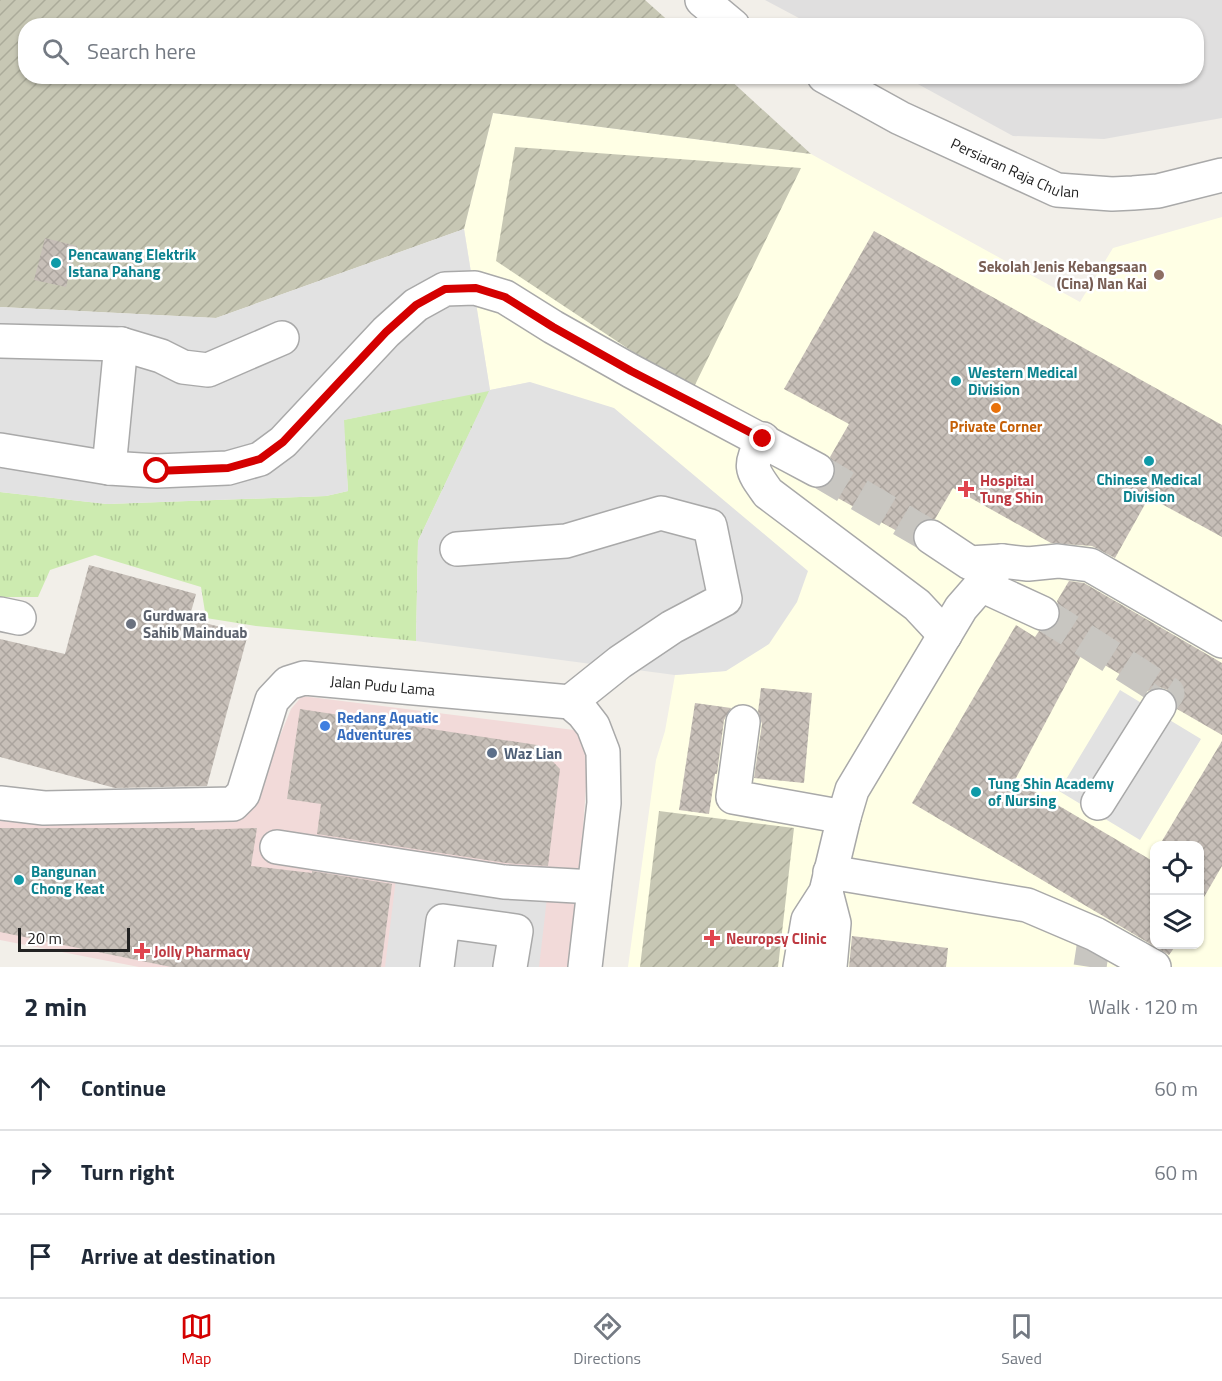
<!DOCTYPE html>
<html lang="en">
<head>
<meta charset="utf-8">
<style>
	body { margin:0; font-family:"Titillium Web",sans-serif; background:#f6f6f7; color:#1f2937 }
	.controls { position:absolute; right:18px; bottom:18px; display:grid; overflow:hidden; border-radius:12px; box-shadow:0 2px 4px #0004 }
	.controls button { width:54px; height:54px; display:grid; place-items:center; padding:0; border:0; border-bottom:2px solid #e0e1e3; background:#fff; color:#1f2937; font:30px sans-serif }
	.scale { position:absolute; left:18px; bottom:15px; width:112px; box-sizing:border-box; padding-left:6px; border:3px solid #222; border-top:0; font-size:16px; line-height:21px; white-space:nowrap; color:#222; -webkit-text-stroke:4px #fff; paint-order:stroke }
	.stop { position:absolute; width:18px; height:18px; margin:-14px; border:4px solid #d40000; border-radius:50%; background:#fff }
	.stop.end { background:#d40000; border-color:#fff; box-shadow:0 2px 6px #0008 }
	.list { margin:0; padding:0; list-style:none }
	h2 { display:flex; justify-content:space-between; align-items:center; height:78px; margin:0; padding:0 24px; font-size:26px }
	h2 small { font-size:20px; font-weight:400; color:#747a83 }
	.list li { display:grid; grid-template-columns:39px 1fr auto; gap:18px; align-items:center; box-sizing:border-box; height:84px; padding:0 24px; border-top:2px solid #e0e1e3 }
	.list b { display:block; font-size:22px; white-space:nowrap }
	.list em { font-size:20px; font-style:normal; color:#747a83 }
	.icon { flex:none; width:33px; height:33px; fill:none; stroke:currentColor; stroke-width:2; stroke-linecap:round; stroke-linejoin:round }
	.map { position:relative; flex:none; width:1222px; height:967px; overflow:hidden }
	.search { position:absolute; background:#fff; box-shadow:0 2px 4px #0004; left:18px; right:18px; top:18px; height:66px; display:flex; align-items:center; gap:15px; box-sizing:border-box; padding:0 21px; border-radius:24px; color:#747a83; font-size:22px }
	.sheet { height:330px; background:#fff }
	nav { display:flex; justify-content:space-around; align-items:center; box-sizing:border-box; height:84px; border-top:2px solid #e0e1e3; background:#fff; font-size:16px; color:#747a83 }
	nav a { display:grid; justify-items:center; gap:3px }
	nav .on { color:#d40000 }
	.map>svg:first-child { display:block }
	.residential { fill:#e0dfdf }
	.commercial { fill:#f2dad9 }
	.education { fill:#ffffe5; fill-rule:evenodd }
	.construction { fill:url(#construction-furrows) }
	.grass { fill:url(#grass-tufts) }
	.parking { fill:#e2e2e2 }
	.building { fill:url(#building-cross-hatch) }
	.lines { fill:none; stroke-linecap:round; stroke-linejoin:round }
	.minor-tunnel { stroke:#c8c6c1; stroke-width:33; stroke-dasharray:33 16; stroke-linecap:butt }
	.minor-casing { stroke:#a9a9a9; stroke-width:36 }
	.minor { stroke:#fff; stroke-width:33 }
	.route { stroke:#d40000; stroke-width:8 }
	.culture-dot { fill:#0f9aa8; stroke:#fff; stroke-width:2 }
	.education-dot { fill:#8d6e63; stroke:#fff; stroke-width:2 }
	.food-dot { fill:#e8710a; stroke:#fff; stroke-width:2 }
	.health-dot { fill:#e0444e; stroke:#fff; stroke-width:2 }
	.worship-dot { fill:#6b7280; stroke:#fff; stroke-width:2 }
	.shop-dot { fill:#3f7fe0; stroke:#fff; stroke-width:2 }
	.service-dot { fill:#5c6f8a; stroke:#fff; stroke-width:2 }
	.labels { text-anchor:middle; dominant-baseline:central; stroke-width:5; stroke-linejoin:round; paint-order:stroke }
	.street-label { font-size:15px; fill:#222; stroke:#fff }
	.culture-label { font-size:15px; font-weight:bold; fill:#0d838f; stroke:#fff; text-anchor:start }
	.education-label { font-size:15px; font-weight:bold; fill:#785e54; stroke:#fff; text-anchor:end }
	.food-label { font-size:15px; font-weight:bold; fill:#c56008; stroke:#fff }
	.health-label { font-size:15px; font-weight:bold; fill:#be3a42; stroke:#fff; text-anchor:start }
	.worship-label { font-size:15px; font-weight:bold; fill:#5b616d; stroke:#fff; text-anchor:start }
	.shop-label { font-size:15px; font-weight:bold; fill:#366cbe; stroke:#fff; text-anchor:start }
	.service-label { font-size:15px; font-weight:bold; fill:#4e5e75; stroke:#fff; text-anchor:start }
</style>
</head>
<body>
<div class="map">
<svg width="1222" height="967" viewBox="0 0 1222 967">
	<defs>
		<pattern id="construction-furrows" width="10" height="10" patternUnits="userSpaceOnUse" patternTransform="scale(1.5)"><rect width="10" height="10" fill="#c7c7b4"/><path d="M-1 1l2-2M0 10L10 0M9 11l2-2" fill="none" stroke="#abab9a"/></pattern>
		<pattern id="grass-tufts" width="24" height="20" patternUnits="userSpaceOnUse" patternTransform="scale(1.5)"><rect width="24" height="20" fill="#cdebb0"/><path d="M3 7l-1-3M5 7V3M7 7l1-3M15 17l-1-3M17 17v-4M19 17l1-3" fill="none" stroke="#b0c997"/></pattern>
		<pattern id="building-cross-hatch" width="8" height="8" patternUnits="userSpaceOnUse" patternTransform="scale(1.5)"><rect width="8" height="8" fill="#c7bfb8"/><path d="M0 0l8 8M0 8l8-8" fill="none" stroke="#aba49e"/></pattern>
	</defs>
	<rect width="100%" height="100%" fill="#f2efe9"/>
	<path class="residential" d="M765 0H1222V118L1104 139 1013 136 905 77 1196 76V26L812 25Z"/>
	<path class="commercial" d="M302 696 590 732 573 967H139L0 940V816L39 820 248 814 291 709Z"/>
	<path class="education" d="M493 113 811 154 1080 302 1113 248 1222 217V967H628L656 760 665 731 675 675 726 671 530 382 490 390 464 229ZM1154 846H1200V944H1154Z"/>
	<path class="construction" d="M0 0H645L673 25 26 26V76L727 77 811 154 493 113 464 229 216 318 0 307Z
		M515 147 801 168 692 391 496 261Z
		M659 811 794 828 778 967H640Z"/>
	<path class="grass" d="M490 390 418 541 416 641 256 626 206 618 201 587 95 555 50 570 38 597H0V492L107 504 326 496 348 491 343 420Z"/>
	<path class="parking" d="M464 229 490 390 530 382 614 408 808 571 797 602 769 644 726 671 675 675 416 641 418 541 489 391 344 420 348 491 326 496 107 504 0 492V307L216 318Z
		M1120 690 1201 739 1140 840 1059 791Z
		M396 879 547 898 539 967H385Z"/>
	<path class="building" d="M874 231 1222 425V537L1149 497 1115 558 1092 546 1051 543 953 488 935 519 923 520 916 526 912 535 913 540 820 488 827 486 834 478 836 469 830 457 849 424 784 389Z
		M45 238 77 246 66 287 34 280Z
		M89 565 196 594 189 619 248 634 207 786 115 788 0 757V639L65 654Z
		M1069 581 1084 583 1222 663V735L1177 709 1176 698 1168 690 1159 687 1148 691 1083 652 1015 780 1151 860 1155 854V945H1176L1169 955 912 803 1016 625 1035 637 1039 631 1044 632 1053 628 1059 621 1061 612 1057 601Z
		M761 688 812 693 804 783 754 778 762 724 758 712Z
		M695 703 731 708 724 720 717 774H715L709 814 679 810Z
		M300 709 537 745 560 769 548 866 506 863 317 834 321 804 287 799Z
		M1222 741V866L1200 904V846H1159Z
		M0 828H195V830L257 828 251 866 312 873V871L392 884 381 967H171L0 932Z
		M852 936 948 948 946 967H849Z"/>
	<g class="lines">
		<path class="minor-tunnel" d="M817 470 931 537
			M1042 613 1168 693 1159 706
			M1090 967 1095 934"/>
		<g class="minor-casing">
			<g id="minor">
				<path d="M702 0 733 26"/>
				<path id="s1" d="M824 76 900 118 1057 190 1112 194 1133 193 1158 191 1222 175"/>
				<path d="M0 341 121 344 161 356 183 367 208 370 282 338"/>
				<path d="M763 439C749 467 750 468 768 493L917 605 945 635"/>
				<path d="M0 450 109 468 157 471 228 468 260 459 283 442 386 332 416 305 445 289 475 288 505 297 553 327 631 371 817 470"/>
				<path d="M109 468 121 344"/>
				<path d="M931 537 970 563 1002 561 1028 564 1058 561 1090 565 1222 641"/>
				<path d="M457 549 566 541 661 513 710 526 725 599 672 627 620 662 570 702"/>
				<path d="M981 585 1042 613"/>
				<path d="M0 614 19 618"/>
				<path d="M743 722 733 797 844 817"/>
				<path id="s2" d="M0 803 44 808 233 804 243 794 272 700 288 683 304 678 570 702 583 713 593 726 603 752 604 803 585 967"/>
				<path d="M1098 803 1159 706"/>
				<path d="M277 847 504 882 594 887"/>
				<path d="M830 872 1027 905 1095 934 1154 967"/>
				<path d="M826 892 834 923 830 967"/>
				<path d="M437 967 443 921 516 931 510 967"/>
				<path d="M800 967 808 920 826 892 844 817 852 790 961 608 1002 561"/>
			</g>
		</g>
		<use href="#minor" class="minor"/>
	</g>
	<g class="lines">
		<path class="route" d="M157 471 228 468 260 459 283 442 386 332 416 305 445 289 476 288 505 297 553 327 631 371 763 439"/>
	</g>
	<g class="culture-dot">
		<circle cx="56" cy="263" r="6"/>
		<circle cx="956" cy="381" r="6"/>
		<circle cx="1149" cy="461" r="6"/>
		<circle cx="976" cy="792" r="6"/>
		<circle cx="19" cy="880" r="6"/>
	</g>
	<circle class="education-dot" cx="1159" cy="275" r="6"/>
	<circle class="food-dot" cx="996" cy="408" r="6"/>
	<g class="health-dot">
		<path d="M963 480h6v6h6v6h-6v6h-6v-6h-6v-6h6z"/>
		<path d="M709 929h6v6h6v6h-6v6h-6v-6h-6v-6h6z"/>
		<path d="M139 942h6v6h6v6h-6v6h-6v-6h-6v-6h6z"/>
	</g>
	<circle class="worship-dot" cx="131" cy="624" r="6"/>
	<circle class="shop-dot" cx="325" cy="726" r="6"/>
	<circle class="service-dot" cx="492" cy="753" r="6"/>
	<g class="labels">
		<g class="street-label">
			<text stroke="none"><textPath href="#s1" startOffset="213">Persiaran Raja Chulan</textPath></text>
			<text stroke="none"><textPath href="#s2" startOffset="465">Jalan Pudu Lama</textPath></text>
		</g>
		<g class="culture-label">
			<text x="68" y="254">Pencawang Elektrik<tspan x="68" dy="17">Istana Pahang</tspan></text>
			<text x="968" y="372">Western Medical<tspan x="968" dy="17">Division</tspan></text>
			<text x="1149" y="479" text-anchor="middle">Chinese Medical<tspan x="1149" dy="17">Division</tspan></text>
			<text x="988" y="783">Tung Shin Academy<tspan x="988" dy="17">of Nursing</tspan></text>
			<text x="31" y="871">Bangunan<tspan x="31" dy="17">Chong Keat</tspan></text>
		</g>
		<g class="education-label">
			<text x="1147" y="266">Sekolah Jenis Kebangsaan<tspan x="1147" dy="17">(Cina) Nan Kai</tspan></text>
		</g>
		<g class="food-label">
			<text x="996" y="426">Private Corner</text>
		</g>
		<g class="health-label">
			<text x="980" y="480">Hospital<tspan x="980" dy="17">Tung Shin</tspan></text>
			<text x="726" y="938">Neuropsy Clinic</text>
			<text x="154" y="951">Jolly Pharmacy</text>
		</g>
		<g class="worship-label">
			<text x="143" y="615">Gurdwara<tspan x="143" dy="17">Sahib Mainduab</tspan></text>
		</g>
		<g class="shop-label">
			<text x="337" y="717">Redang Aquatic<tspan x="337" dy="17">Adventures</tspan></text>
		</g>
		<g class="service-label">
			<text x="504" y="753">Waz Lian</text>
		</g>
	</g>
</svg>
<div class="controls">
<button><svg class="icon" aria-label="locate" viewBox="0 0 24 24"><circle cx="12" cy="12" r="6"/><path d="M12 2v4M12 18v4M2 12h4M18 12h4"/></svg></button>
<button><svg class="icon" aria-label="layers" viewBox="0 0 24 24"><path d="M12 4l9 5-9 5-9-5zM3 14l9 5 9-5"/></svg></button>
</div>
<div class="scale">20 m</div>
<div class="stop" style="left:157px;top:471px"></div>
<div class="stop end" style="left:763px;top:439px"></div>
<div class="search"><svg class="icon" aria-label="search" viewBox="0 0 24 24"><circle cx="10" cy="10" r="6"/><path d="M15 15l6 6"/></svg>Search here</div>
</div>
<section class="sheet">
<h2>2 min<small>Walk · 120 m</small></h2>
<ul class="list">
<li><svg class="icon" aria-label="ahead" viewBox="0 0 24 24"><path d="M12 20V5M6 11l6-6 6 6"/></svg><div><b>Continue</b></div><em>60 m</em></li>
<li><svg class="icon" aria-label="right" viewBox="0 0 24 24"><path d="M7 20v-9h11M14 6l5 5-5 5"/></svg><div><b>Turn right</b></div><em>60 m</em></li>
<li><svg class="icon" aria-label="arrive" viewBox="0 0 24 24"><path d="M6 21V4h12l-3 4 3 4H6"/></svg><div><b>Arrive at destination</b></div></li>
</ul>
</section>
<nav>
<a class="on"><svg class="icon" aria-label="map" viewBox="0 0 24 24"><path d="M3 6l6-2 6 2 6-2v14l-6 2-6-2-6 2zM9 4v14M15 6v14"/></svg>Map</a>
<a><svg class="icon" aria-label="directions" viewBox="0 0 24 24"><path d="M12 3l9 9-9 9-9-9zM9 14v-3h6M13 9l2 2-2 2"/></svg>Directions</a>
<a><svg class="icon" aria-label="saved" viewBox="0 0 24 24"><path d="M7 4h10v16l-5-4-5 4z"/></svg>Saved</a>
</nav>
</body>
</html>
